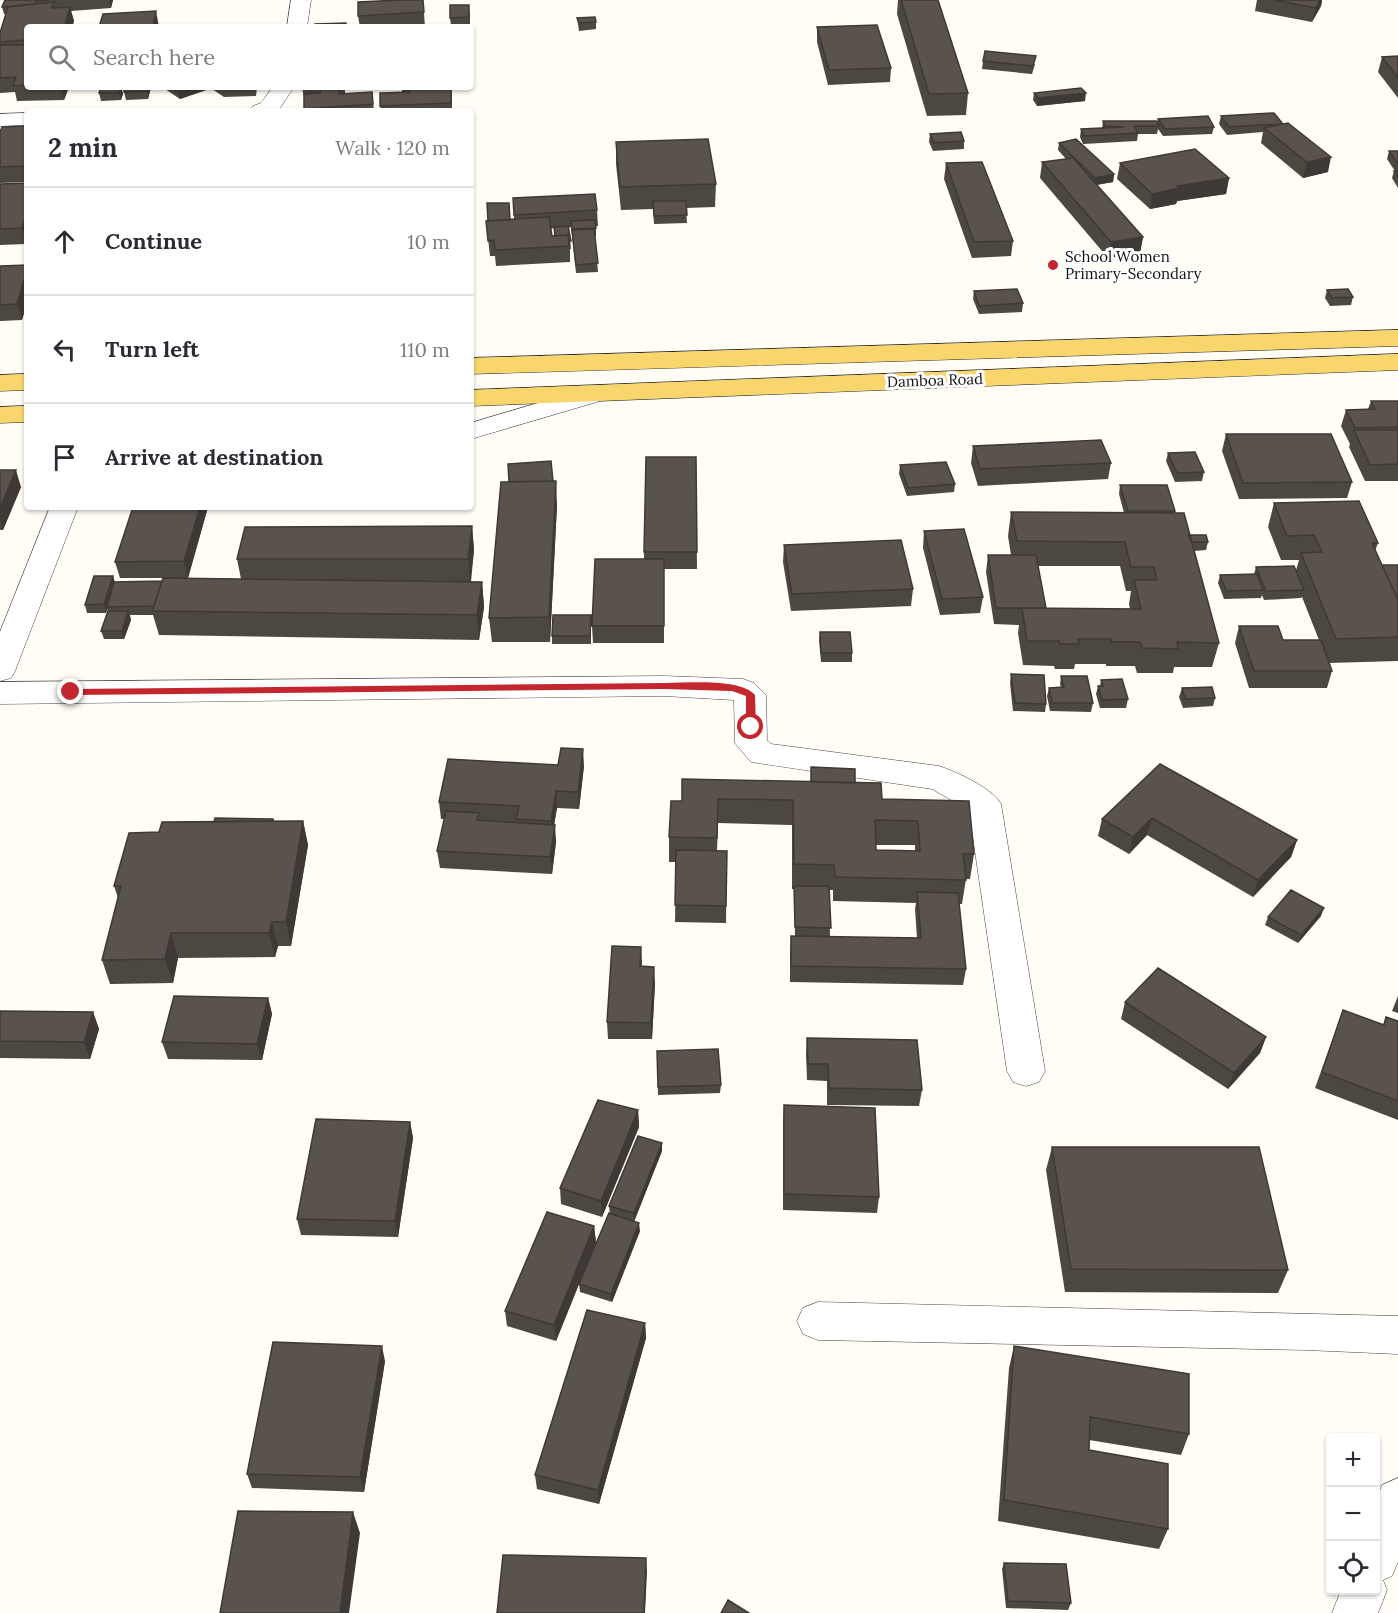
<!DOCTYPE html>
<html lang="en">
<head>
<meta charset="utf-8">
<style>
	body { margin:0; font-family:Lora,serif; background:#f2f2f3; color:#2b2b33 }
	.controls { position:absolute; right:18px; bottom:18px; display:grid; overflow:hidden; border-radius:6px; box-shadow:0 2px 4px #0004 }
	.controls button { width:54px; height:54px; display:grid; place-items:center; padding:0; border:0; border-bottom:2px solid #e1e1e2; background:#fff; color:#2b2b33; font:30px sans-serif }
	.stop { position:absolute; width:18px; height:18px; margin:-14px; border:4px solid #c4262e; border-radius:50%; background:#fff }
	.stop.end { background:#c4262e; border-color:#fff; box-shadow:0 2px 6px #0008 }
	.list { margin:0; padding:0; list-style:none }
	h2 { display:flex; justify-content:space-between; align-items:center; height:78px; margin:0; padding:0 24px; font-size:26px }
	h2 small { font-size:20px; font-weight:400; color:#7c7c81 }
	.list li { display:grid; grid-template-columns:39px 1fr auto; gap:18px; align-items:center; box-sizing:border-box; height:108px; padding:0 24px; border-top:2px solid #e1e1e2 }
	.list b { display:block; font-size:22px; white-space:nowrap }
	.list em { font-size:20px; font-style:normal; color:#7c7c81 }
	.icon { flex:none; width:33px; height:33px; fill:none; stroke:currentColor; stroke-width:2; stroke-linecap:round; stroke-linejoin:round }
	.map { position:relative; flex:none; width:1398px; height:1613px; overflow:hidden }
	.search { position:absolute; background:#fff; box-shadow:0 2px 4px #0004; left:24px; top:24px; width:450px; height:66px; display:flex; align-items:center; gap:15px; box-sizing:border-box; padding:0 21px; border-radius:6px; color:#7c7c81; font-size:22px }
	.panel { position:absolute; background:#fff; box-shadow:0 2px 4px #0004; left:24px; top:108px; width:450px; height:402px; border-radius:6px }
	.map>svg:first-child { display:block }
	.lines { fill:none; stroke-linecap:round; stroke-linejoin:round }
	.minor-casing { stroke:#444; stroke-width:1 }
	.major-casing { stroke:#222; stroke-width:1 }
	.minor { fill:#fff; fill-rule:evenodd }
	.major { fill:#f9d66b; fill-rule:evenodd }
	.wall { fill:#4d4742; fill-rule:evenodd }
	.shaded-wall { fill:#3f3936 }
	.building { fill:#5a524d; stroke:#3f3936; stroke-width:1.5; fill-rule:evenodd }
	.route { fill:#c4262e }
	.poi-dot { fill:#c4262e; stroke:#fff; stroke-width:2 }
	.labels { text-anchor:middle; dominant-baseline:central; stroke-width:6; stroke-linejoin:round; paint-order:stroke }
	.far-poi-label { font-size:15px; fill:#111; stroke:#fff; text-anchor:start }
	.far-street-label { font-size:15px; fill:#111; stroke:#fff }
</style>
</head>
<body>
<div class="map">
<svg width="1398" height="1613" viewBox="0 0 1398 1613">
	<rect width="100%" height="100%" fill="#fffdf5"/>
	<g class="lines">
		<g class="minor-casing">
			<path id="minor" d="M291 0H311L307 27H287Z
				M273 87H294L278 111H250L253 106 261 103Z
				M27 113V125L0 126V114Z
				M598 385 607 387 611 393 607 399 471 439V423Z
				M50 507H78L15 671 11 678 0 681V632Z
				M664 676 743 679 754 683 766 695 767 740 771 744 939 766C957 772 992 788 1001 804L1045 1071 1039 1082 1026 1086 1013 1082 1007 1071 969 810 932 789 751 762 735 743 734 700 664 696 0 704V682Z
				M818 1302 1398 1316V1354L1306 1350 818 1340 803 1334 797 1321 803 1308Z
				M1398 1478V1562L1392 1576 1383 1580 1387 1590 1378 1613H1332L1341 1590H1376V1501L1382 1485Z"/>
		</g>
		<g class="major-casing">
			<path id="major" d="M1398 330V346L471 374V358Z
				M1398 354V370L471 406V390Z
				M27 374V390L0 391V375Z
				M27 406V422L0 423V407Z"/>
		</g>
		<use href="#minor" class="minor"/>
		<use href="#major" class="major"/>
	</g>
	<path class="wall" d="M5 0H113L111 8 71 11 74 21 72 27H27V87H69L64 100 17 101 15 92 0 93V33L6 14H4L2 7Z
		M423 0 425 27H360L358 16Z
		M898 0H938L968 93 966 115 927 116 897 14Z
		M1257 0H1322L1321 6 1312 22 1255 11Z
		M470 12V24L451 25 450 18Z
		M577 18 596 22V29L579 31Z
		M817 27 891 68 890 82 828 85 817 42Z
		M1398 56V98L1378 72 1382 57Z
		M983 61 1035 64 1032 74 982 69Z
		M121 87 123 94 121 100 101 101 99 93Z
		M125 87H151L148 99 126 100 124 92Z
		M162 87H209V89L180 99Z
		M209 87H257L256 96 224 97Z
		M302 87H397L345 89V94L372 92 374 111H305L304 98Z
		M402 87H451L452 111H381L380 106 402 92Z
		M1034 93 1085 101 1037 106 1033 100Z
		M1221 116 1283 124 1282 125 1328 172 1303 178 1261 143 1263 132 1227 135 1219 124Z
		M1158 119 1214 127 1212 134 1163 136 1158 129 1157 134H1138L1137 141 1083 144 1080 137 1081 129 1102 128 1103 121 1158 123Z
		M27 126V182L0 183V132Z
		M930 134 964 141V149L933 151 929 142Z
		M616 142 716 184 715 207 686 208 687 223 654 224 653 209 621 210 616 164Z
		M1059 143 1114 174 1113 182 1097 185 1143 237 1140 253 1108 258 1040 178 1042 162 1066 159 1058 150Z
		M1389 151H1398V188L1392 178 1394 171H1395L1387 159Z
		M946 163 1013 241 1011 256 972 258 944 179Z
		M1120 163 1229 178 1226 194 1177 201 1176 204 1150 209 1117 179Z
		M27 183 26 244 0 245V184Z
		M513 198 597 210 598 226H596V236H595L598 272 576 273 571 227 569 228 571 249H570V262L496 266 495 256H490L486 221 514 219ZM554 228 555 236H552L551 229Z
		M27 265V302L22 320 0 321V266Z
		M1327 290 1353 297 1351 305 1330 306 1325 298Z
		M974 291 1023 303 1022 312 979 314 973 299Z
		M1371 401H1398V481H1365L1349 447 1350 444 1341 426 1346 410 1368 409Z
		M1226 434 1352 482 1347 498 1239 499 1222 451Z
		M973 446 1111 463 1108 479 978 486 971 463Z
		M1168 453 1204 472 1202 481 1175 482 1166 461Z
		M696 457 697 569H664V643H593L592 626 644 559V552Z
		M900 465 955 484 954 492 907 496 899 474Z
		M0 470 21 487 3 530H0Z
		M1120 485 1175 511V513L1189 535 1208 542 1206 550 1194 551 1219 643 1212 667H1174L1173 673H1137L1135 666H1106V664H1075L1074 669H1055L1054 666 1023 665 1018 633 1019 625 994 624 986 572 988 555H1011L1008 536 1011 512 1124 513 1119 494ZM1038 566H1120L1126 591H1131L1129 604 1130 609 1046 608Z
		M1274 503 1378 543 1375 551 1382 565H1398V661L1329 663 1332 671 1327 688H1249L1235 643 1239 626 1283 640H1319L1302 597 1301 598 1264 600 1262 595 1261 598 1224 599 1218 583 1220 575 1254 574 1256 567 1296 570 1299 560H1281L1268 527Z
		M557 505 550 642H492L489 618Z
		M208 507 188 578 241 579 237 559 472 526 474 550 471 582H482L484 607 479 640 159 635 153 615H130L131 620 124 639H104L101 631 108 611V609L106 613H87L85 605 113 576 115 582 162 581 163 578H120L115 562Z
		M924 531 983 597 980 613 940 615 923 548Z
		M784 545 913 589 911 606 791 611 783 562Z
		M591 615V644H552V636Z
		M820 632 852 653V662H821L819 640Z
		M1011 674 1046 704 1045 712 1013 711 1010 683Z
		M1061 676 1093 703 1091 712 1050 711 1047 696 1049 688 1061 687 1060 684Z
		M1101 680 1128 699 1126 708H1100L1096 694 1098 686H1100Z
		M1182 688 1215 698 1213 706 1183 708 1179 697Z
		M1160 764 1297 840 1291 857 1253 897 1147 835 1129 854 1098 836 1102 819Z
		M584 766 579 809 557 808 554 825 556 842 552 874 440 868 437 851 445 819H441L439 802Z
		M855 783 974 854 970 879H966L962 904H959L966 969 963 985 790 982V953L791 936 917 938 915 909 916 903 833 901V890H829L830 937 795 936 794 889H792V825L718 823 717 851H727L726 923 675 922 676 862H669V837L682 801ZM876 845H915V851L876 850Z
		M273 819 274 821H303L308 845 291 946H278L275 957 178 958 173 983 110 984 102 960 118 898 114 886 159 832 214 822Z
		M1321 916 1298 943 1265 925 1268 917Z
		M655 983 652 1039H608L607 1022Z
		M1398 996V1013L1392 1011Z
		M268 998 272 1014 262 1060 168 1059 162 1042Z
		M1125 1002 1266 1037 1260 1053 1228 1089 1121 1019Z
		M1343 1010 1383 1025 1386 1017 1398 1021V1120L1315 1088Z
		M0 1011 93 1012 99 1029 90 1059 0 1058Z
		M807 1038 922 1090 919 1106 827 1105V1081L807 1080 806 1054Z
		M657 1051 721 1085 720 1093 658 1095Z
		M784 1105 879 1197 877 1213 783 1210V1122Z
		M638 1110 639 1127 602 1217 561 1204 560 1188Z
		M410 1122 413 1138 398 1237 301 1235 297 1219Z
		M1052 1147 1288 1270 1278 1293 1065 1292 1046 1170Z
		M662 1151 634 1221 640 1231 612 1302 580 1292 579 1284 610 1214 609 1206Z
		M594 1226 596 1242 556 1341 507 1326 505 1311Z
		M645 1323 646 1338 599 1504 537 1489 535 1475Z
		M1014 1346 1189 1434 1181 1455 1089 1440V1450L1168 1529 1159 1549 998 1521 1009 1368Z
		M385 1361 364 1492 252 1488 247 1474Z
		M1004 1563 1071 1603 1068 1610 1006 1608 1002 1569Z"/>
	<path class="shaded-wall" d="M109 0H113L111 8Z
		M1320 0H1322L1321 6 1312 22 1316 8Z
		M70 7 74 21 72 27H66L65 25Z
		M156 11 159 27H153Z
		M61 87H69L64 100Z
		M121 87 123 94 121 100 119 93Z
		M148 87H151V88L148 99 147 91Z
		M192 87H209V89L180 99 178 92Z
		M451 87 452 94V111L451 103Z
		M1086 93 1085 101 1037 106 1038 98Z
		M1331 157 1328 172 1303 178 1307 162Z
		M1114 174 1113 182 1094 185 1095 178Z
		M1229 178 1226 194 1177 201 1176 204 1150 209 1152 194 1177 186Z
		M27 215V242L26 244 22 228Z
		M1143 237 1140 253 1108 258 1111 242Z
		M27 270V302L22 320 17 304Z
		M16 470 21 487 3 530 0 520V508Z
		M556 481 557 505 550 642 549 617Z
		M200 507H208L188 578 184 561Z
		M472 526 474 550 470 583 468 559Z
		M113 576 115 585 107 607 106 613 104 604Z
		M482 582 484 607 479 640 477 615Z
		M128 611 131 620 124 639 122 631Z
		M583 749 584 766 579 809 578 792Z
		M556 791 557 808 552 837 551 821Z
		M1152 818 1147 835 1129 854 1133 837Z
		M303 821 308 845 291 946 286 922Z
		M555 825 556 842 552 874 550 857Z
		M1297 840 1291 857 1253 897 1258 880Z
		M1324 908 1321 916 1298 943 1301 935Z
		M272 922 278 946 275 957 269 933Z
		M171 933 178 958 173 983 165 959Z
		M641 947 642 963 640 983V966Z
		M654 967 655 983 652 1039 651 1023Z
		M268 998 272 1014 262 1060 257 1044Z
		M93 1012 99 1029 90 1059 84 1042Z
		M1266 1037 1260 1053 1228 1089 1234 1073Z
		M638 1110 639 1127 602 1217 601 1201Z
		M410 1122 413 1138 398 1237 395 1221Z
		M662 1143V1151L634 1222V1213Z
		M639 1223 640 1231 612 1302 611 1294Z
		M594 1226 596 1242 556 1341 554 1325Z
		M645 1323 646 1338 599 1504 598 1490Z
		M382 1346 385 1361 364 1492 360 1477Z
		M353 1512 360 1533 349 1613H340Z
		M646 1558 647 1572 645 1613H644Z"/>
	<path class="building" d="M5 0H49L36 1 35 4 2 7Z
		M400 0H423L424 12 358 16V2Z
		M901 0H938L968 93 929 94Z
		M1274 0H1320L1316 8Z
		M54 2 52 8 70 7 65 25 60 26V27H27V40L0 42V33L8 7Z
		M450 5H469V17L450 18Z
		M156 11 153 27H99L103 14Z
		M595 17 596 22 579 23 577 18Z
		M346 23V27H315V24Z
		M877 25 891 68 829 70 817 27Z
		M0 45H27V85L13 86 16 77 0 78Z
		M985 51 1036 56 1033 66 983 61Z
		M1398 56V78L1382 57Z
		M101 87H121L119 93H99Z
		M125 87H148L147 91 124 92Z
		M171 87H192L178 92Z
		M219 87H255V88L223 89Z
		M410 87H451V103L380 106V93L410 92Z
		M339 88V94L372 92 373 104 304 109V94L320 93V89Z
		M1081 88 1086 93 1038 98 1034 93Z
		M1274 113 1283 124 1229 127 1221 116Z
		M1208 116 1214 127 1165 129 1158 119Z
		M1103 121H1157L1159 126H1134L1138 133 1084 136 1081 129 1124 127 1105 126Z
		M1288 123 1331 157 1307 162 1264 128Z
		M27 126V166L0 167V132L2 127Z
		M961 132 964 141 934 143 930 134Z
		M708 139 716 184 620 187 616 142Z
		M1076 139 1114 174 1095 178 1059 143Z
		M1195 149 1229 178 1177 186 1179 188 1152 194 1120 163Z
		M1389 151H1398V164Z
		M1073 158 1143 237 1111 242 1042 162Z
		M982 162 1013 241 974 242 946 163Z
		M1394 171H1398V177Z
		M27 183V215L22 228 0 229V184Z
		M595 194 597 210 514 215 513 198Z
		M653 201H686L687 215 654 216Z
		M487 203H509L510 220 488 221Z
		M549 217 552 236 568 235 569 246 495 250 494 240 488 241 486 221Z
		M595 220 596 228 572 229 571 221Z
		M568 226 571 241H569L568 235 555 236 554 227Z
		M594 229 598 263 576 265 572 230Z
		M27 265V270L17 304 0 305V266Z
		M1017 289 1023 303 979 306 974 291Z
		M1348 289 1353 297 1332 298 1327 290Z
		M1371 401H1398V427L1355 428 1346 410 1375 409Z
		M1354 430H1398V464L1370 465Z
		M1226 434H1331L1352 482 1243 483Z
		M1101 440 1111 463 980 469 973 446Z
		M1195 452 1204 472 1177 473 1168 453Z
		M646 457H696L697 552H644Z
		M551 461 553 481 509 482 508 464Z
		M946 462 955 484 908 488 900 465Z
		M0 470H16L0 508Z
		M556 481 549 617 489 618 501 482Z
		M1120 485H1167L1175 511H1128Z
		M1359 501 1378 543H1372L1398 600V637L1336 639 1301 553 1322 552 1314 535 1287 536 1274 503Z
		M133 507H200L184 561 115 562Z
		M1011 512 1184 513 1219 643 1177 642 1178 649 1142 648 1140 642H1111V639H1078L1079 644H1060L1059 641H1027L1022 608 1141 609 1134 580H1157L1154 567H1131L1125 542 1017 541Z
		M472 526 468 559H237L245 527Z
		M964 529 983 597 942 599 924 531Z
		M1189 535H1206L1208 542H1191Z
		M901 540 913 589 792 594 784 545Z
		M988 555H1036L1046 608H996Z
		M595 559H664V626H592Z
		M1382 565H1398V600Z
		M1294 566 1304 590 1266 591 1256 567Z
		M1257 574 1263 590 1226 591 1220 575Z
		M94 576H113L104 604 85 605Z
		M163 578 482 582 477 615 152 611Z
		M162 581 154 606 107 607 114 582Z
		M108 611H128L122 631H101Z
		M553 615H591L590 636H552Z
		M1239 626H1278L1283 640H1321L1332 671H1254Z
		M820 632H850L852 653H821Z
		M1011 674 1044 675 1046 704 1015 703Z
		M1061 676H1087L1093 703H1052L1049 688 1064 687Z
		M1122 679 1128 699 1102 700 1098 686H1103L1101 680Z
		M1212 687 1215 698 1185 699 1182 688Z
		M561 748 583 749 578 792 556 791 551 821 516 819 519 806 439 802 448 759 558 765Z
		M1160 764 1297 840 1258 880 1152 818 1133 837 1102 819Z
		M811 767 855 769V783L811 782Z
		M682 779 881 783 882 799 969 801 974 854H963L966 880 835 877 834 865 794 864 793 800 718 799 717 838 669 837 671 801H682ZM875 820 918 821 920 851 876 850Z
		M446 811 479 813 477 820 555 825 550 857 437 851Z
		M215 818 273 819V821L214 822Z
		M303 821 286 922H272L269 933H171L165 959 102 960 121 886H114L129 833 159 832 162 822Z
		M676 850 727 851 726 906 675 905Z
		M794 886H829L831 928 795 927Z
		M1291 890 1324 908 1301 935 1268 917Z
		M917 892 958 893 966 969 791 966V936L921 938Z
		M612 946 641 947 640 966 654 967 651 1023 607 1022Z
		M1158 968 1266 1037 1234 1073 1125 1002Z
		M174 996 268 998 257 1044 162 1042Z
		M1343 1010 1384 1025 1386 1017 1398 1021V1101L1322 1072Z
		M0 1011 93 1012 84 1042 0 1041Z
		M807 1038 917 1040 922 1090 829 1088 828 1064H808Z
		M718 1049 721 1085 658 1087 657 1051Z
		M598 1100 638 1110 601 1201 560 1188Z
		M784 1105 875 1108 879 1197 784 1194Z
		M316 1119 410 1122 395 1221 297 1219Z
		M638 1136 662 1143 634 1213 609 1206Z
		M1052 1147H1259L1288 1270 1071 1269Z
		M547 1212 594 1226 554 1325 505 1311Z
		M609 1213 639 1223 611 1294 579 1284Z
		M587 1310 645 1323 598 1490 535 1475Z
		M273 1342 382 1346 360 1477 247 1474Z
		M1014 1346 1189 1374V1434L1090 1417 1089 1450 1168 1464V1529L1004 1500Z
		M238 1511 353 1512 340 1613H220Z
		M503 1555 646 1558 644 1613H497Z
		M1004 1563 1066 1564 1071 1603 1008 1601Z
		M728 1600 749 1613H721Z"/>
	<path class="route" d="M664 683C686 683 740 678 755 695L756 727 751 730 746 727V696L732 691 664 689 71 695 67 692 71 689Z"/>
	<circle class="poi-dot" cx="1053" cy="265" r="6"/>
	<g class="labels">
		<g class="far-poi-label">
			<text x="1065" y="256">School Women<tspan x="1065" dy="17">Primary-Secondary</tspan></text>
		</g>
		<g class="far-street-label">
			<text transform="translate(935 380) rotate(-2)">Damboa Road</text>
		</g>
	</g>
</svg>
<div class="controls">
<button>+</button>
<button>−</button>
<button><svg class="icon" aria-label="locate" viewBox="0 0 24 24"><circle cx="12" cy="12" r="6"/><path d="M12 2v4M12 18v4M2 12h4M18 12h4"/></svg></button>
</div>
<div class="stop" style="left:751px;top:727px"></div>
<div class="stop end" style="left:71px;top:692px"></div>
<div class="search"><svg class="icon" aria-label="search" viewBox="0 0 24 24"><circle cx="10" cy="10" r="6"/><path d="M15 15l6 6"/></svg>Search here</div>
<section class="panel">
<h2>2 min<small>Walk · 120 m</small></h2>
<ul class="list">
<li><svg class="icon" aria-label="ahead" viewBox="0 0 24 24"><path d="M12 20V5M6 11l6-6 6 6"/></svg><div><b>Continue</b></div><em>10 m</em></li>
<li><svg class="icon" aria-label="left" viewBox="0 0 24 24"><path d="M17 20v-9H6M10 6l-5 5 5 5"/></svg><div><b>Turn left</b></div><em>110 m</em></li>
<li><svg class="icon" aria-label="arrive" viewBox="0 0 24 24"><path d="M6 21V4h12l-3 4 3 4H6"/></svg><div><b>Arrive at destination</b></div></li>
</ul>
</section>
</div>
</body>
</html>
